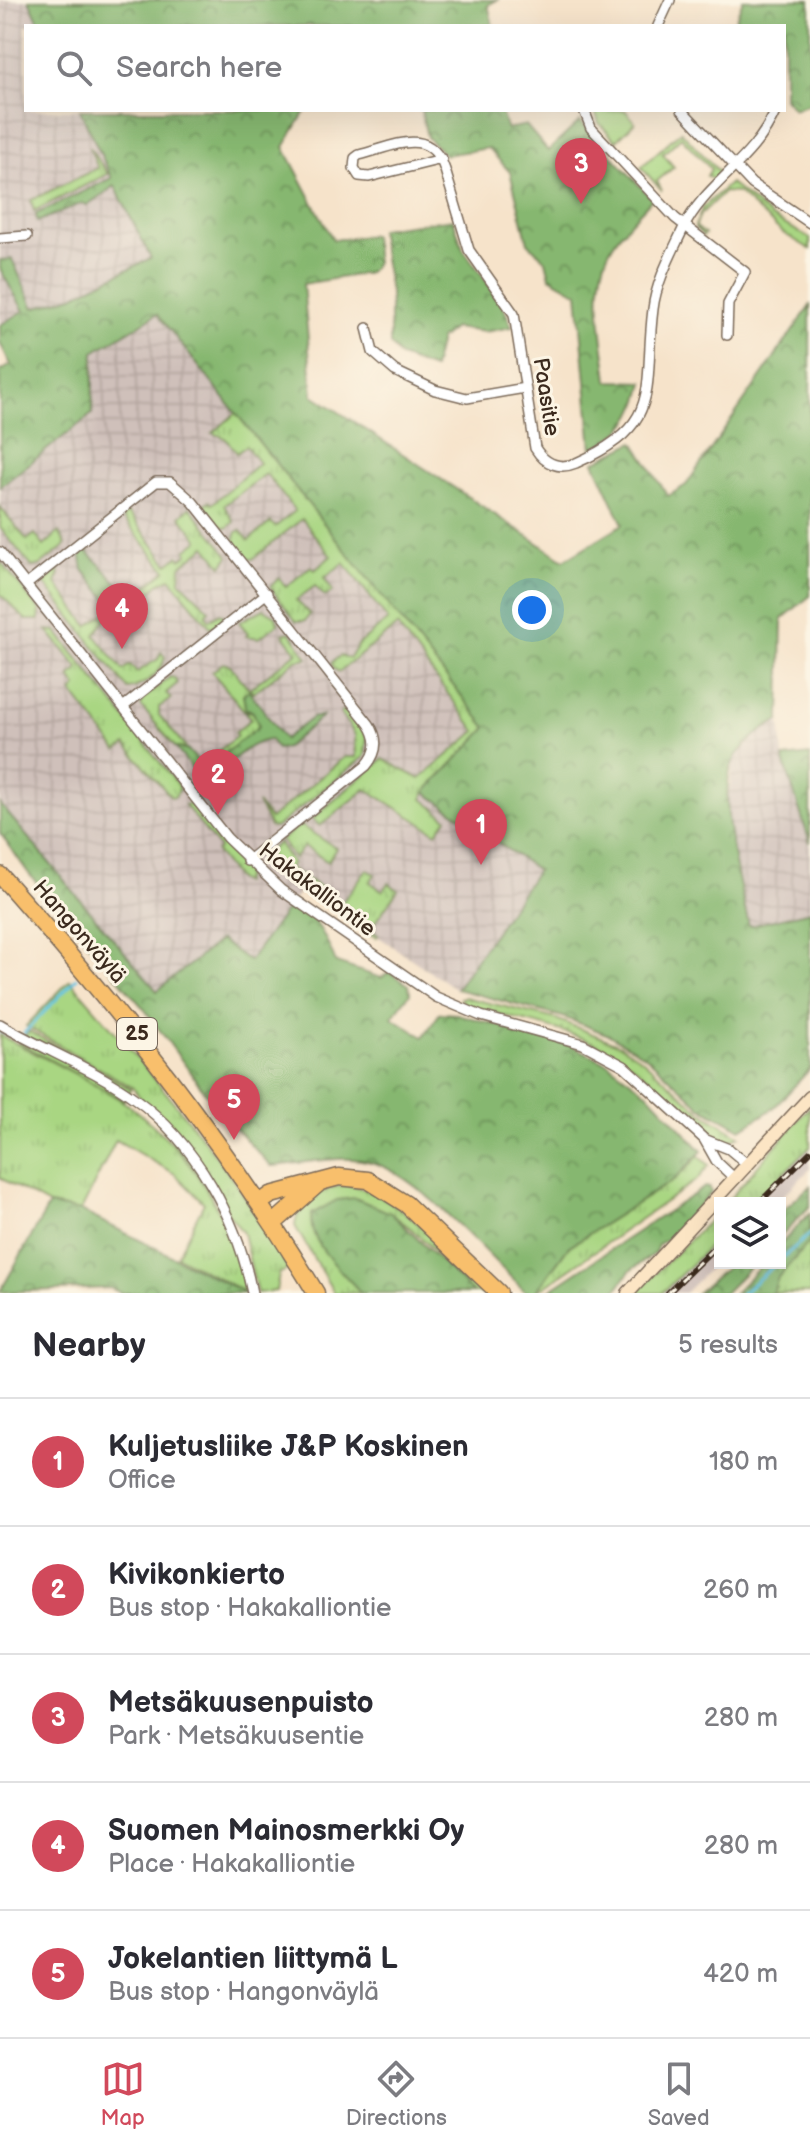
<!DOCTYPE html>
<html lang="en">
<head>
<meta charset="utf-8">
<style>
	body { margin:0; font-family:"Balsamiq Sans",sans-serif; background:#f7f7f7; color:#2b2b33 }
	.controls { position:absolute; right:24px; bottom:24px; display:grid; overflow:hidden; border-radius:0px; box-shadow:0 8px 32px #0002 }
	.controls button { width:72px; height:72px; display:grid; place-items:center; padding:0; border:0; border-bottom:2px solid #e1e1e2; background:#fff; color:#2b2b33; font:40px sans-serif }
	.you { position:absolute; left:532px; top:610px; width:28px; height:28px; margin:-20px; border:6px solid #fff; border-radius:50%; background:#1a73e8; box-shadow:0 0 0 12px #1a73e833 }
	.badge { display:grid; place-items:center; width:52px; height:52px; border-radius:50%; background:#d1495b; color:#fff; font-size:26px; font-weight:700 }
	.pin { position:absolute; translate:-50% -66px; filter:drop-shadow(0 2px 4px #0008) }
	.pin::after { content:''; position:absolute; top:42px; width:28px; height:24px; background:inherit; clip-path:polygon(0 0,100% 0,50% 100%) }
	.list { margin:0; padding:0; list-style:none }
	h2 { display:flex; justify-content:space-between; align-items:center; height:104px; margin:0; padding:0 32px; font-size:34px }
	h2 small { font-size:26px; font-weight:400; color:#7c7c81 }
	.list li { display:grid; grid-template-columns:52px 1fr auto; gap:24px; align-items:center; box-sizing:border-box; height:128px; padding:0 32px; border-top:2px solid #e1e1e2 }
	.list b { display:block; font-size:30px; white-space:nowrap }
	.list p { margin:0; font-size:26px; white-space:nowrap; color:#7c7c81 }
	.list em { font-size:26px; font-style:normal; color:#7c7c81 }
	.icon { flex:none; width:44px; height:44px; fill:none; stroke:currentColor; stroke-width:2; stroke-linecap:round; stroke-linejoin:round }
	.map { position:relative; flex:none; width:810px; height:1293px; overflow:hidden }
	.search { position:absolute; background:#fff; box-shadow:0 8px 32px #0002; left:24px; right:24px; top:24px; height:88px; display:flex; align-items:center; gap:20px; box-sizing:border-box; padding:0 28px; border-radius:0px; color:#7c7c81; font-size:30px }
	.sheet { height:744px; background:#fff }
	nav { display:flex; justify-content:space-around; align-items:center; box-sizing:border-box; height:112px; border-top:2px solid #e1e1e2; background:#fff; font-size:22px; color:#7c7c81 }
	nav a { display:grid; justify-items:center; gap:4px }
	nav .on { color:#d1495b }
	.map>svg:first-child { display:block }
	.industrial { fill:url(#industrial-grid) }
	.railway { fill:#cfc0ba }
	.grass { fill:url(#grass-tufts); stroke:#728050; stroke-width:2 }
	.forest { fill:url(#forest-crowns); stroke:#607047; stroke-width:2 }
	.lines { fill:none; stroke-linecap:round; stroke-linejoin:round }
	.stream { stroke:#63c2e1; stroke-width:3 }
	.minor-casing { stroke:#7c6b5a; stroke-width:12 }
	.secondary-casing { stroke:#7c6b5a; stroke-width:15 }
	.trunk-casing { stroke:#7c6b5a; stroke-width:19 }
	.minor { stroke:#fff; stroke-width:9 }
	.secondary { stroke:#fce5c4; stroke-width:12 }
	.trunk { stroke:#f8bf6c; stroke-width:16 }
	.rail-casing { stroke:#3b2a1e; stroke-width:6 }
	.rail { stroke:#fcf5e5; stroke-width:3; stroke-dasharray:9; stroke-linecap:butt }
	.labels { text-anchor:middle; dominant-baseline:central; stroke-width:6; stroke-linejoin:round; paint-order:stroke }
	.shield { fill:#fcf5e5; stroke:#75675a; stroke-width:2 }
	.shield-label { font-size:20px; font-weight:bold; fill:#3b2a1e }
	.street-label { font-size:22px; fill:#3b2a1e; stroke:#fcf5e5 }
</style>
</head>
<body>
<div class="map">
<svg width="810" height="1293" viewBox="0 0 810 1293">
	<defs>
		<pattern id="industrial-grid" width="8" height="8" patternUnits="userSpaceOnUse" patternTransform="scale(2)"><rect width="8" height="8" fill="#cfc0ba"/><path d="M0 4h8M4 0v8" fill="none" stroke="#b3a59f"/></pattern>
		<pattern id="grass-tufts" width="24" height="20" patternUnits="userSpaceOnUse" patternTransform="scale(2)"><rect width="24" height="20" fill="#a9d682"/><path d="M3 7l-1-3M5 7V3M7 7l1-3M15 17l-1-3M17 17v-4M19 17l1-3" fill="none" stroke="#92b870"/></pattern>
		<pattern id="forest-crowns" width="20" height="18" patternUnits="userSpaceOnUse" patternTransform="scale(2)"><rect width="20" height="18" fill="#86b770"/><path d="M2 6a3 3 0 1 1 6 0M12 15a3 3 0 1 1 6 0" fill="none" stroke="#6f955b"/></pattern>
	</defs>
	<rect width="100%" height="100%" fill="#fcf5e5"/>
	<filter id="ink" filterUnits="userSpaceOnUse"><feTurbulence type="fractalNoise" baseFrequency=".0125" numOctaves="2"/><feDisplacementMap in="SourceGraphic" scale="16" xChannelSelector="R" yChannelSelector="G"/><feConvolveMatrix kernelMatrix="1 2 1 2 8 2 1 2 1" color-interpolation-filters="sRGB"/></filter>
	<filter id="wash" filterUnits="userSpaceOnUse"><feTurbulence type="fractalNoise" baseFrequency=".006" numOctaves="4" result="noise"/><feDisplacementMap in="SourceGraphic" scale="32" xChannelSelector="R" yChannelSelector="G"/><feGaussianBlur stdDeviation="1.8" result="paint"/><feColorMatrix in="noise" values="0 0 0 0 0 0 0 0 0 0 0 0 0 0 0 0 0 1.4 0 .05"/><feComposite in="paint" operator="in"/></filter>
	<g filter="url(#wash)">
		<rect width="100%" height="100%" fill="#f6e3ca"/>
		<path class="industrial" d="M0 0H29L41 26H26V110H80L151 258 73 296 24 312 0 325Z
			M157 314 487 728 426 792 538 869 456 989 303 886 249 961 219 940 157 991 0 804V487L91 414 94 352Z
			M780 720 783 758 810 843V911L749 926 725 811 735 757 764 728Z"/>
		<path class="railway" d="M810 1147V1169L776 1203H753Z
			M720 1236V1258L685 1293H662Z"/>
		<path class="grass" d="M625 110 635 122 616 141 599 123 595 111Z
			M681 131 720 173 714 180 707 176 711 169 681 137 663 154 674 167 657 181 662 191 641 167Z
			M89 147 108 174 34 211 31 200 98 168Z
			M730 183 773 218 810 238V249L783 233 738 193 724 192 700 215 695 226 705 234 703 236 695 228 702 208Z
			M254 397 240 418 487 728 425 792 423 799 447 818 437 833 366 789 320 826 312 819 383 759 420 779 476 731 397 626 339 672 333 668 332 662 340 656 350 658 358 645 388 620 344 563 324 578 333 591 325 597 315 586 296 600 310 614 305 621H296L270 587 279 578 286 587 311 566 315 570 331 556 302 519 253 559H249L234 541 237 532 240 530 249 540 271 522 275 527 295 511 266 474 224 505 234 522 227 528 222 527 204 504 209 501 212 504 259 463 246 446 237 453 225 438 213 433Z
			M0 507 27 540 35 534 44 546 59 532 66 545 41 565 32 567 0 528Z
			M190 507 229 556 222 566 206 546 181 566 180 581 209 610 206 615 209 620 220 613 225 617 211 628 170 578 158 584 146 598 138 593 166 570 122 517 128 513 132 517 168 564 178 556 181 559 188 554 186 550 199 540 180 516Z
			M0 561 40 611 39 620H26L0 594Z
			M58 569 60 574 56 583 88 626 103 615 106 619 95 635 123 670 130 665 137 672 158 659 161 652 165 657C162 672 144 687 128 689L44 583Z
			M264 609 276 616 278 624 259 638 246 636 248 633 239 622Z
			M47 630 56 631 174 780 180 788 175 797H171L126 745 117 751 112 744 72 692 77 687 70 677 79 669Z
			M290 632 308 658 296 660 254 692 249 690 243 694 246 711 253 712 259 727 205 769 200 766 237 736 235 733 251 719 212 672 223 663 230 665 249 689 297 652 283 634Z
			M170 677 175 678 177 684 166 693 171 699 159 707V715L188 750 175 747 141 706 144 698Z
			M351 709 367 738 365 756 275 828 270 827 257 803 270 819 345 757H356L355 735 341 714V711Z
			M191 803 248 870 243 883 238 881 216 852 219 848 185 805Z
			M300 825 336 848 328 862 304 846 294 859 281 840Z
			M278 842 292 863 289 868 336 897 330 905 272 862 269 852Z
			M367 869 375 874 370 882 383 891 389 883 398 890 370 929 378 935 376 938 337 909Z
			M70 980C144 1066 236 1168 288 1269L279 1274 276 1291 257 1293 243 1233 132 1087 26 1026Z
			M465 997 556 1019 620 1045 643 1060 700 1111 740 1136 728 1141 719 1137C683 1112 654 1077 617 1055 570 1027 515 1021 463 1004L460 998Z
			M29 1031 131 1089 124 1100 19 1043Z
			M0 1035C39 1056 81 1075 119 1099 184 1141 234 1216 246 1293L177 1256 204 1203 175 1174 116 1140 81 1211 49 1205 0 1178Z
			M810 1106V1147L753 1203H726Z
			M699 1156 709 1165 698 1179 535 1293 568 1247 675 1179Z
			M345 1185C398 1189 451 1257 487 1293H473C430 1249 380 1173 312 1214L317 1240 361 1293H334L295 1226C297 1203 324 1187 345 1185Z
			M720 1210V1236L662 1293H635Z
			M810 1241V1293H763Z"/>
		<path class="forest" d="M29 0H497L488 5 493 26H41Z
			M743 0H810V104L794 109 784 98V26H733Z
			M80 110H306L284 147 333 240 373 235 376 263 368 273 303 284 313 395 564 560 623 524 594 462 634 442 668 496 686 485 810 306V596L782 619 780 720C764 728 748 740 737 755 713 789 740 886 749 926L810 911V1069L774 1108 741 1129 701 1107 647 1057 609 1035 563 1017 456 989 537 870 425 792 487 728 157 314 94 352 92 414 0 487V371L11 365 0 343V325L24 311 0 269V260L12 259 34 308 73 296 151 258 115 186 87 205 82 203 37 222 36 214 112 178Z
			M421 110H500L507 129 526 125 548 151 580 121 652 199C639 214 622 229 612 246 589 285 604 338 608 381L644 382C637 416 624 434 592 449L578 293 550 277 546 261 528 243 510 172 488 148 445 155 427 137Z
			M453 219 463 249 502 303 512 327 485 332 454 328 440 339 433 369 400 357 390 345V292L379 229Z
			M86 550 130 596 135 592 146 598 123 613 119 609 106 619 103 615 113 606 83 570 80 552Z
			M249 690 284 739 312 718 324 715 285 748 277 749 270 740C252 741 223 765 215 781L224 798 221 806 175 747 188 750 205 769 259 726 253 712 248 709 246 713 243 694Z
			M810 755V843L783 758Z
			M0 804 157 991 220 940 249 961 286 910C316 907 327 941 336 963L381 978 389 972 409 985 410 993 392 1017 423 1037 440 1013 457 1014 570 1045 608 1063 648 1093 702 1151 675 1179 568 1247 535 1293H527C489 1258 421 1177 374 1163 341 1153 304 1164 271 1166L218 1110 145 1010 29 874 0 833Z
			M810 1186V1206L780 1237V1213Z
			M705 1187 710 1188 711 1193 669 1238 658 1245 655 1253 630 1271 614 1293H545Z
			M355 1198 391 1213 473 1293H361C345 1274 305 1241 312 1214L337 1200Z
			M49 1205 81 1211 246 1293H121L110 1288 0 1292Z
			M810 1213V1241L778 1277 773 1293H734L764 1263H780V1245Z
			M732 1263H754L724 1293H697Z"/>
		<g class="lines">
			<path class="stream" d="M0 1031 19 1038
				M24 1033 77 978
				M780 1260 810 1234
				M742 1293 777 1263"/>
		</g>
	</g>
	<g filter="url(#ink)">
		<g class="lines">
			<g class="minor-casing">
				<path id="minor" d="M658 26 670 0
					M584 110 591 128 675 218 745 272 728 304 727 335
					M682 110 752 184 810 223
					M442 159 369 177 359 176 354 168 355 158 359 155C395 146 430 125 445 170L469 250 514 314 535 448C545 464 559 470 576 463 665 424 643 388 653 309 656 282 672 253 683 229 706 182 753 163 776 110
					M0 238 27 236
					M367 328 373 352 395 371 435 390 467 398 525 388
					M0 552 227 838 281 890 436 997 481 1016 583 1044 624 1066 704 1139 717 1162 734 1178
					M26 585 156 482H170L193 502 369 724C379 739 378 752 366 766L247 861
					M123 707 267 593
					M0 1024C44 1050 93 1068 134 1098 196 1142 238 1220 252 1293
					M704 1139 729 1149 747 1164"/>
			</g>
			<g class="secondary-casing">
				<path id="secondary" d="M628 1293 810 1097"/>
			</g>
			<g class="trunk-casing">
				<path id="trunk" d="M0 875C117 1007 225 1142 316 1293
					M261 1202 271 1195 339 1177 368 1180 406 1204 499 1293
					M274 1223 318 1184"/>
			</g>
			<use href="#minor" class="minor"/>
			<use href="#secondary" class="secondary"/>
			<use href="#trunk" class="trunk"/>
			<g class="rail-casing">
				<path id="rail" d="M759 1203 810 1152
					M668 1293 720 1242"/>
			</g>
			<use href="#rail" class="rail"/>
		</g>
	</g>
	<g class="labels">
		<rect class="shield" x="117" y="1018" width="40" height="32" rx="6"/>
		<g class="shield-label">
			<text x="137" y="1034">25</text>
		</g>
		<g class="street-label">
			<text transform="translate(546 397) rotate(81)">Paasitie</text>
			<text transform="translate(317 890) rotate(37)">Hakakalliontie</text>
			<text transform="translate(79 932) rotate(49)">Hangonväylä</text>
		</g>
	</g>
</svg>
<div class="controls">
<button><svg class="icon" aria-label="layers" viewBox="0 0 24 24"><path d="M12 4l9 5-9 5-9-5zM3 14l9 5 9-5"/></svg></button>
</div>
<div class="you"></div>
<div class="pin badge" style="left:481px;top:865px">1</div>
<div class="pin badge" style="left:218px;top:815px">2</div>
<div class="pin badge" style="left:581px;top:204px">3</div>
<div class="pin badge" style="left:122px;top:649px">4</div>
<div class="pin badge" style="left:234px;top:1140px">5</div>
<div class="search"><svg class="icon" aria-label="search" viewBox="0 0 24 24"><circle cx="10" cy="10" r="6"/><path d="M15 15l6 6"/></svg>Search here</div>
</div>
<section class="sheet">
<h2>Nearby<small>5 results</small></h2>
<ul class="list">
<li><span class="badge">1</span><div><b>Kuljetusliike J&amp;P Koskinen</b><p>Office</p></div><em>180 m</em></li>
<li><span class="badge">2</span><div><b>Kivikonkierto</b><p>Bus stop · Hakakalliontie</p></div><em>260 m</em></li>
<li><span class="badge">3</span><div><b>Metsäkuusenpuisto</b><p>Park · Metsäkuusentie</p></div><em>280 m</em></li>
<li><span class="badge">4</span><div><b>Suomen Mainosmerkki Oy</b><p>Place · Hakakalliontie</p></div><em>280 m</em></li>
<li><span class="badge">5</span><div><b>Jokelantien liittymä L</b><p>Bus stop · Hangonväylä</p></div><em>420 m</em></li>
</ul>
</section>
<nav>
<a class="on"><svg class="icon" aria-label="map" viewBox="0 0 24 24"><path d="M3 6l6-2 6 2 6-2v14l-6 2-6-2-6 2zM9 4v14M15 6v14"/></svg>Map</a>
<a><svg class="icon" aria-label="directions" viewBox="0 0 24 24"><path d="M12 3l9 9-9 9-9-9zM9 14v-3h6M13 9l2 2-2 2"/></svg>Directions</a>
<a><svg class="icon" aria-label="saved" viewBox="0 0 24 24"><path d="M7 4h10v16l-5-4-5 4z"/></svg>Saved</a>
</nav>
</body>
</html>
